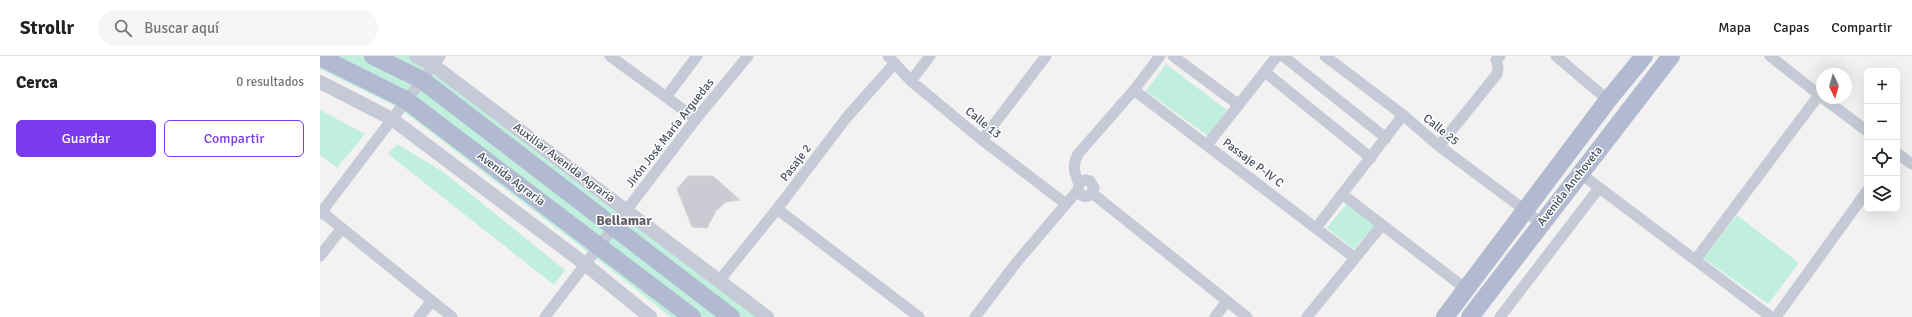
<!DOCTYPE html>
<html lang="es">
<head>
<meta charset="utf-8">
<style>
	body { margin:0; font-family:Signika,sans-serif; background:#f6f6f6; color:#222 }
	.controls { position:absolute; right:12px; top:12px; display:grid; overflow:hidden; border-radius:6px; box-shadow:0 4px 16px #0002 }
	.controls button { width:36px; height:36px; display:grid; place-items:center; padding:0; border:0; border-bottom:1px solid #e0e0e0; background:#fff; color:#222; font:20px sans-serif }
	.compass { position:absolute; left:1496px; top:12px; width:36px; height:36px; border-radius:50%; background:#fff; box-shadow:0 4px 16px #0002; rotate:175deg }
	.list { margin:0; padding:0; list-style:none }
	h2 { display:flex; justify-content:space-between; align-items:center; height:52px; margin:0; padding:0 16px; font-size:17px }
	h2 small { font-size:13px; font-weight:400; color:#767676 }
	.actions { display:flex; gap:8px; padding:12px 16px }
	.actions a { flex:1; padding:9px 0; border:1px solid #7c3aed; border-radius:6px; text-align:center; font-size:14px; color:#7c3aed }
	.actions .main { background:#7c3aed; color:#fff }
	.icon { flex:none; width:22px; height:22px; fill:none; stroke:currentColor; stroke-width:2; stroke-linecap:round; stroke-linejoin:round }
	.map { position:relative; flex:none; width:1592px; height:261px; overflow:hidden }
	header { display:flex; align-items:center; gap:24px; box-sizing:border-box; height:56px; padding:0 20px; background:#fff; border-bottom:1px solid #e0e0e0 }
	header strong { font-size:19px }
	nav { display:flex; gap:22px; margin-inline-start:auto; font-size:14px }
	.search { width:280px; height:36px; background:#f6f6f6; display:flex; align-items:center; gap:10px; box-sizing:border-box; padding:0 14px; border-radius:22px; color:#767676; font-size:15px }
	main { display:flex }
	aside { flex:1; background:#fff }
	.map>svg:first-child { display:block }
	.green { fill:#c0f0dd }
	.building { fill:#cbccd3; stroke:#d5d6dc }
	.lines { fill:none; stroke-linecap:round; stroke-linejoin:round }
	.minor { stroke:#c5cad6; stroke-width:11 }
	.tertiary { stroke:#c5cad6; stroke-width:14 }
	.primary { stroke:#b1bad0; stroke-width:18 }
	.labels { text-anchor:middle; dominant-baseline:central; stroke-width:3; stroke-linejoin:round; paint-order:stroke }
	.street-label { font-size:12px; fill:#48505f; stroke:#fff }
	.quarter-label { font-size:14px; font-weight:bold; fill:#5d5f66; stroke:#fff }
</style>
</head>
<body>
<header>
<strong>Strollr</strong>
<div class="search"><svg class="icon" aria-label="search" viewBox="0 0 24 24"><circle cx="10" cy="10" r="6"/><path d="M15 15l6 6"/></svg>Buscar aquí</div>
<nav><a>Mapa</a><a>Capas</a><a>Compartir</a></nav>
</header>
<main>
<aside>
<h2>Cerca<small>0 resultados</small></h2>
<ul class="list">
</ul>
<div class="actions"><a class="main">Guardar</a><a>Compartir</a></div>
</aside>
<div class="map">
<svg width="1592" height="261" viewBox="0 0 1592 261">
	<rect width="100%" height="100%" fill="#f3f1f1"/>
	<path class="green" d="M3 0H47L95 24 82 40Z
		M60 0H90L107 8 98 19Z
		M0 4 80 44 75 50 0 13Z
		M846 8 907 54 888 80 826 35Z
		M114 13 303 154 293 167 106 24Z
		M104 29 290 171 278 187 91 45Z
		M88 48 275 189 269 197 83 55Z
		M0 54 45 78 17 112 0 99Z
		M77 88 122 115 245 214 234 229 68 98Z
		M1027 147 1055 169 1034 193 1007 172Z
		M309 159 441 261H415L299 172Z
		M1417 159 1479 207 1448 248 1383 202Z
		M295 175 407 261H376L284 190Z
		M282 194 368 261H351L276 202Z"/>
	<path class="building" d="M368 120H393L420 144 406 146 396 155 387 172 372 171 357 133Z"/>
	<g class="lines">
		<path class="minor" d="M290 0 376 63
			M568 0 591 25 662 84 746 148
			M853 0 919 49
			M963 0 1066 82
			M1005 0 1083 59 1119 90 1205 154 1221 168
			M1236 0 1288 44
			M1450 0 1502 41
			M945 16 1051 102
			M591 25 610 0
			M814 34 1035 202
			M346 41 377 0
			M1503 42 1547 75
			M662 84 726 0
			M887 89 957 0
			M1119 90 1177 18 1178 11 1176 4 1180 0
			M1577 97 1592 108
			M1261 118 1451 261
			M759 128C754 116 752 109 758 98L814 34 840 0
			M772 137 927 261
			M1022 138 1146 233
			M457 153 599 261
			M2 156 132 261
			M0 158 120 0
			M996 172 1083 59
			M0 200 22 172
			M1376 203 1499 39
			M399 225 457 153 527 61 575 7
			M99 261 112 245
			M225 261 376 63 428 0
			M655 261 696 207 746 148 758 134 760 126 765 124 770 125 774 132 770 139C765 142 760 140 758 134
			M895 261 907 245
			M987 261 1062 169
			M1180 261 1279 132
			M1456 261 1547 135"/>
		<path class="tertiary" d="M96 0 113 9 447 261
			M0 26 72 63 265 208 330 261"/>
		<path class="primary" d="M53 0 102 24 411 261
			M0 1 86 44 372 261
			M1125 261 1288 44 1324 0
			M1150 261 1351 0"/>
	</g>
	<g class="labels">
		<g class="street-label">
			<text transform="translate(663 67) rotate(39)">Calle 13</text>
			<text transform="translate(1121 74) rotate(39)">Calle 25</text>
			<text transform="translate(350 77) rotate(-52)">Jirón José María Arguedas</text>
			<text transform="translate(244 107) rotate(37)">Auxiliar Avenida Agraria</text>
			<text transform="translate(476 107) rotate(-53)">Pasaje 2</text>
			<text transform="translate(933 107) rotate(37)">Passaje P-IV C</text>
			<text transform="translate(191 123) rotate(37)">Avenida Agraria</text>
			<text transform="translate(1250 130) rotate(-52)">Avenida Anchoveta</text>
		</g>
		<g class="quarter-label">
			<text x="304" y="164">Bellamar</text>
		</g>
	</g>
</svg>
<div class="controls">
<button>+</button>
<button>−</button>
<button><svg class="icon" aria-label="locate" viewBox="0 0 24 24"><circle cx="12" cy="12" r="6"/><path d="M12 2v4M12 18v4M2 12h4M18 12h4"/></svg></button>
<button><svg class="icon" aria-label="layers" viewBox="0 0 24 24"><path d="M12 4l9 5-9 5-9-5zM3 14l9 5 9-5"/></svg></button>
</div>
<svg class="compass" viewBox="-18 -18 36 36"><path d="M0-13l5 13h-10z" fill="#e53935"/><path d="M0 13l5-13h-10z" fill="#767676"/></svg>
</div>
</main>
</body>
</html>
